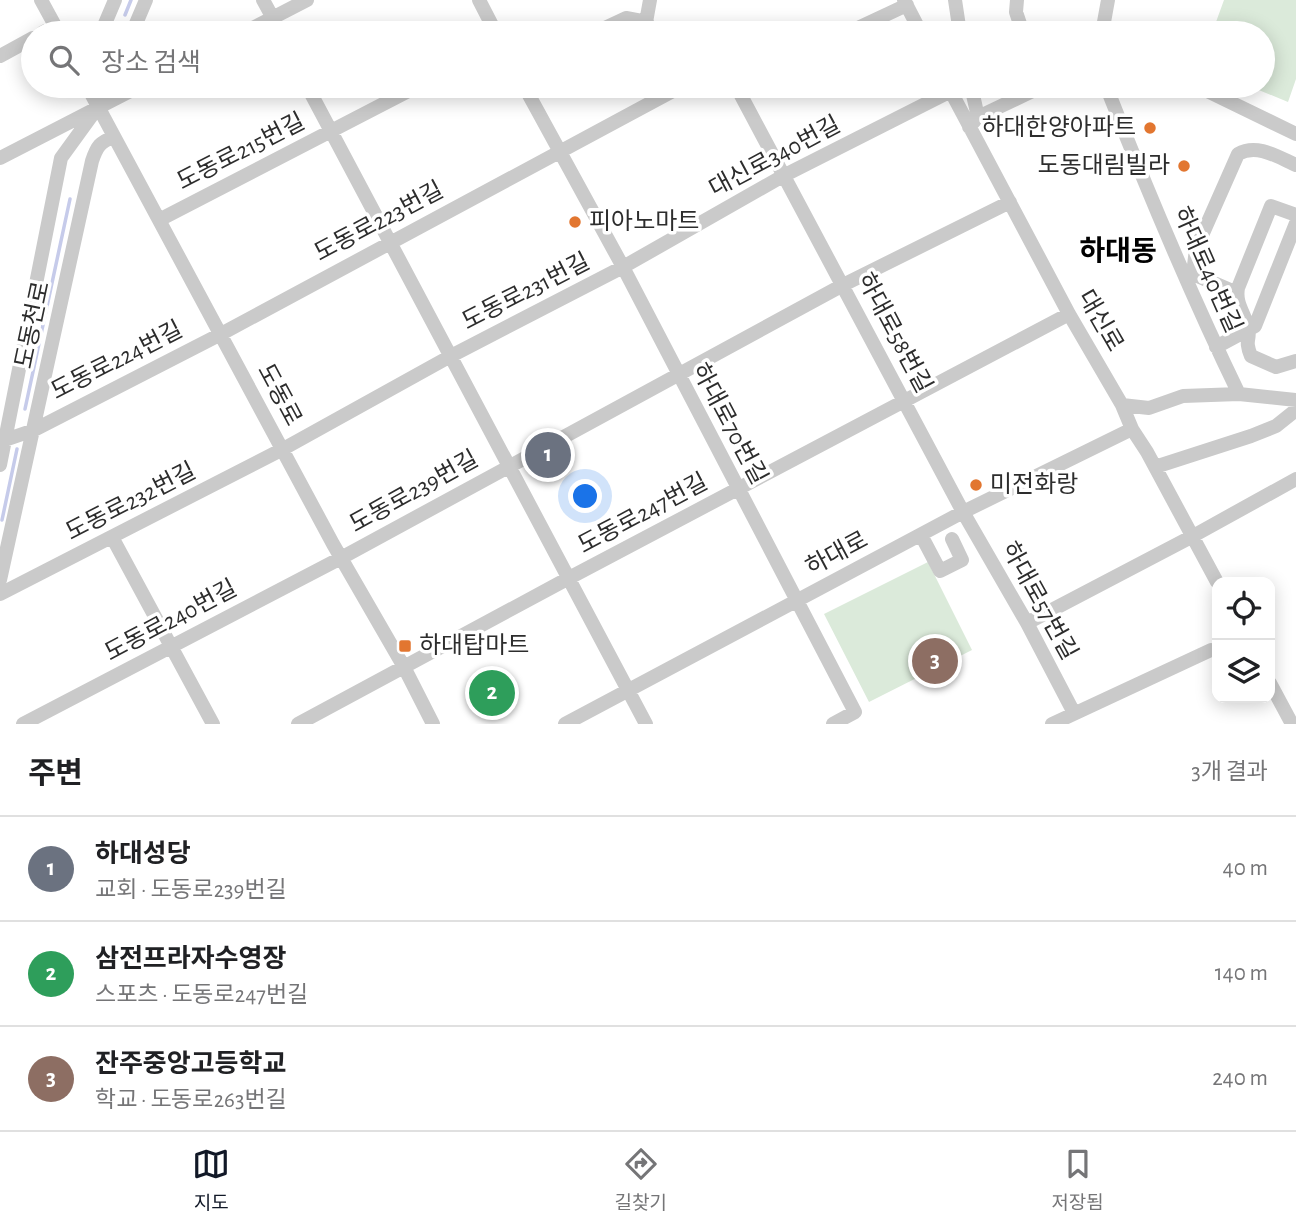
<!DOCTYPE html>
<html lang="ko">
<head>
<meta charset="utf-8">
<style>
	body { margin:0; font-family:"Alegreya Sans","Noto Sans KR",sans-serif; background:#f6f6f6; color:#202124 }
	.controls { position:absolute; right:21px; bottom:21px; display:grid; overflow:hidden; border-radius:14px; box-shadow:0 4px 18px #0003 }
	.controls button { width:63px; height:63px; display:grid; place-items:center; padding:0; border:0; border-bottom:2px solid #e0e0e0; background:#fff; color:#202124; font:35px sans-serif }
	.you { position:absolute; left:586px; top:497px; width:24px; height:24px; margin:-18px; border:5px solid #fff; border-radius:50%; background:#1a73e8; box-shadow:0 0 0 10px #1a73e833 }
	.badge { display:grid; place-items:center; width:46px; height:46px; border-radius:50%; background:#111827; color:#fff; font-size:23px; font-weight:700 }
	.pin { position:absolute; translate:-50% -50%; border:4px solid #fff; box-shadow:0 2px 7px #0006 }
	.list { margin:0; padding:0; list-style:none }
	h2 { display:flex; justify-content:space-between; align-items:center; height:91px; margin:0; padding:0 28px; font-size:30px }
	h2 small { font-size:23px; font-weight:400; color:#757577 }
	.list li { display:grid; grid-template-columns:46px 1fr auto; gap:21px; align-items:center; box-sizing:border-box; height:105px; padding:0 28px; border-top:2px solid #e0e0e0 }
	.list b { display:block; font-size:26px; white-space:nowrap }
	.list p { margin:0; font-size:23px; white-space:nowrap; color:#757577 }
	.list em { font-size:23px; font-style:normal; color:#757577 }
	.icon { flex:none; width:38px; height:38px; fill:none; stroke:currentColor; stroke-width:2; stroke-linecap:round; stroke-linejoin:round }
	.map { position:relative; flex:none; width:1296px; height:724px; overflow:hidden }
	.search { position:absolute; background:#fff; box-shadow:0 4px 18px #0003; left:21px; right:21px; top:21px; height:77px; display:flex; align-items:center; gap:18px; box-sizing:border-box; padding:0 24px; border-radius:38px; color:#757577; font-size:26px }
	.sheet { height:406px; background:#fff }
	nav { display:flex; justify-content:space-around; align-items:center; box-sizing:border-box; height:98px; border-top:2px solid #e0e0e0; background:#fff; font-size:19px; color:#757577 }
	nav a { display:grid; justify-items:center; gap:4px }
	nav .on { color:#111827 }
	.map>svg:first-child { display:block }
	.green { fill:#dbeada }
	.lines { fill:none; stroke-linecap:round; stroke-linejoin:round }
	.stream { stroke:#c6cbea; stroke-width:3.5 }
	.minor { stroke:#cacaca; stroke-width:14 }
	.poi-dot { fill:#e27630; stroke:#fff; stroke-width:2.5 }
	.labels { text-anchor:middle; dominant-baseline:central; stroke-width:7; stroke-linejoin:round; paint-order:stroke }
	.poi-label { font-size:24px; fill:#2d2d2d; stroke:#fff; text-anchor:start }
	.street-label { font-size:24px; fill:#2d2d2d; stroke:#fff }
	.quarter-label { font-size:28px; font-weight:bold; fill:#000; stroke:#fff }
</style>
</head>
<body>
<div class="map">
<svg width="1296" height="724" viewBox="0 0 1296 724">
	<rect width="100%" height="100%" fill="#fff"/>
	<path class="green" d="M1224 0H1296V79L1288 102 1249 86H1263V33H1212Z
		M928 562 972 650 869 702 824 614Z"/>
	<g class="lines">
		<path class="stream" d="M125 15 131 0
			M25 409 70 199
			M2 520 17 449"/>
		<path class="minor" d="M41 0 59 33
			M263 0 281 33
			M479 0 496 33
			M904 0 921 33
			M955 0 960 33
			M1017 0 1016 12 1023 33
			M42 33 55 26
			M101 33 115 0
			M132 33 146 0
			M243 33 307 0
			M594 33 626 18 647 22
			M644 33 650 0
			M847 33 907 5
			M1102 33 1108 0
			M0 56 33 38
			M87 86 333 544 404 667 433 724
			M307 86 646 724
			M524 86 623 267 855 712 833 724
			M736 86 963 512 1027 623 1074 713
			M948 86 1069 314 1122 405 1132 429 1147 452 1217 582
			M971 86 978 117
			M1106 86C1147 190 1190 293 1239 394
			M1197 86 1296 134
			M98 107 109 86
			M969 127 978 117 1043 86
			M0 158 140 86
			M1296 215 1271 206 1238 288C1235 304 1245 313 1248 328 1251 340 1244 339 1251 356L1276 367 1296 361
			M159 220 418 86
			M1193 274 1196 249 1238 154C1257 143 1278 157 1296 165
			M1187 277 1193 274 1237 293
			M1216 347 1255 326 1296 223
			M1122 405 1149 408 1183 396 1239 394 1296 400
			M0 439 5 440 34 430 221 334 682 86
			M0 465 61 158 98 107V101
			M1155 467 1251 436 1276 426 1296 410
			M921 535 940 571 962 560 952 539
			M112 537 213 724
			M0 580 92 161C97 146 100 142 114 137
			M0 594 283 449 449 357 623 267 783 176 951 91
			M1027 623 1193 536 1296 479
			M1270 683 1292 724
			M23 724 341 558 843 285 1010 202
			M298 724 569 578 1069 314
			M565 724 963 512 1132 429
			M1052 724 1211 650"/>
	</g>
	<g class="poi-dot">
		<circle cx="1150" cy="128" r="7"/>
		<circle cx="1184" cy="166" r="7"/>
		<circle cx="575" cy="222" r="7"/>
		<circle cx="976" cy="485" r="7"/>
		<rect x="398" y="639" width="14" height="14" rx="3.5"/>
	</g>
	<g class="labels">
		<g class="poi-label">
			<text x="1136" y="128" text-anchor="end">하대한양아파트</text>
			<text x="1170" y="166" text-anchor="end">도동대림빌라</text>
			<text x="589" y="222">피아노마트</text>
			<text x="990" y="485">미전화랑</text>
			<text x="419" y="646">하대탑마트</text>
		</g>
		<g class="street-label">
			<text transform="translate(241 152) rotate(-27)">도동로215번길</text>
			<text transform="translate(775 157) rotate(-28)">대신로340번길</text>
			<text transform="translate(379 222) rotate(-28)">도동로223번길</text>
			<text transform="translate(1207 270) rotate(66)">하대로40번길</text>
			<text transform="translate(526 292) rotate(-27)">도동로231번길</text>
			<text transform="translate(1100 321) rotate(60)">대신로</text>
			<text transform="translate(33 325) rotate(-78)">도동천로</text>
			<text transform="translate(894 333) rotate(62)">하대로58번길</text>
			<text transform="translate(117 361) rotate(-27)">도동로224번길</text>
			<text transform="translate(279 395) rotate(62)">도동로</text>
			<text transform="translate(729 424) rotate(62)">하대로70번길</text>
			<text transform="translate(414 492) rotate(-29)">도동로239번길</text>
			<text transform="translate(131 502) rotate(-27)">도동로232번길</text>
			<text transform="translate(643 514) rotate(-28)">도동로247번길</text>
			<text transform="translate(837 554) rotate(-28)">하대로</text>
			<text transform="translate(1039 601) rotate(61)">하대로57번길</text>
			<text transform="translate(171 621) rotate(-28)">도동로240번길</text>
		</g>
		<g class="quarter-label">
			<text x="1118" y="252">하대동</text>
		</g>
	</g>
</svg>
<div class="controls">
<button><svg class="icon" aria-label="locate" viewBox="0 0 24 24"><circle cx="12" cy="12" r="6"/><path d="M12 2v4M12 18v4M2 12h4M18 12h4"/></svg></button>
<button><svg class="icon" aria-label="layers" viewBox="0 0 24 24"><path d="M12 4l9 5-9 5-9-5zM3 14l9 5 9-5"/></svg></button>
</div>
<div class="you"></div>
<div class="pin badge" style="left:548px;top:455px;background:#6b7280">1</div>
<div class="pin badge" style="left:492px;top:693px;background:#2e9e5b">2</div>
<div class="pin badge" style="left:935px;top:661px;background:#8d6e63">3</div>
<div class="search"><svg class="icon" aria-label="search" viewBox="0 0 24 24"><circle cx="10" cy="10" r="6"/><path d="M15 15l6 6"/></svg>장소 검색</div>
</div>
<section class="sheet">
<h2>주변<small>3개 결과</small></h2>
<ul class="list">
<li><span class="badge" style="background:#6b7280">1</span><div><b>하대성당</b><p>교회 · 도동로239번길</p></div><em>40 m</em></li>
<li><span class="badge" style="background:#2e9e5b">2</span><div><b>삼전프라자수영장</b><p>스포츠 · 도동로247번길</p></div><em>140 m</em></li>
<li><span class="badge" style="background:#8d6e63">3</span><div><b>잔주중앙고등학교</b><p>학교 · 도동로263번길</p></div><em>240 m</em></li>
</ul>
</section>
<nav>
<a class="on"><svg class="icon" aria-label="map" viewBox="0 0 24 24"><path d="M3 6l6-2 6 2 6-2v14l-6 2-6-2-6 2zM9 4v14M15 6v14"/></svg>지도</a>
<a><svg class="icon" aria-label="directions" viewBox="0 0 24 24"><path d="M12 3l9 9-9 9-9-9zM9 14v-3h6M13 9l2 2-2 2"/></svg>길찾기</a>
<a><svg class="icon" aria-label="saved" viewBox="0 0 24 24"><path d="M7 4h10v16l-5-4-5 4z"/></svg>저장됨</a>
</nav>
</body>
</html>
